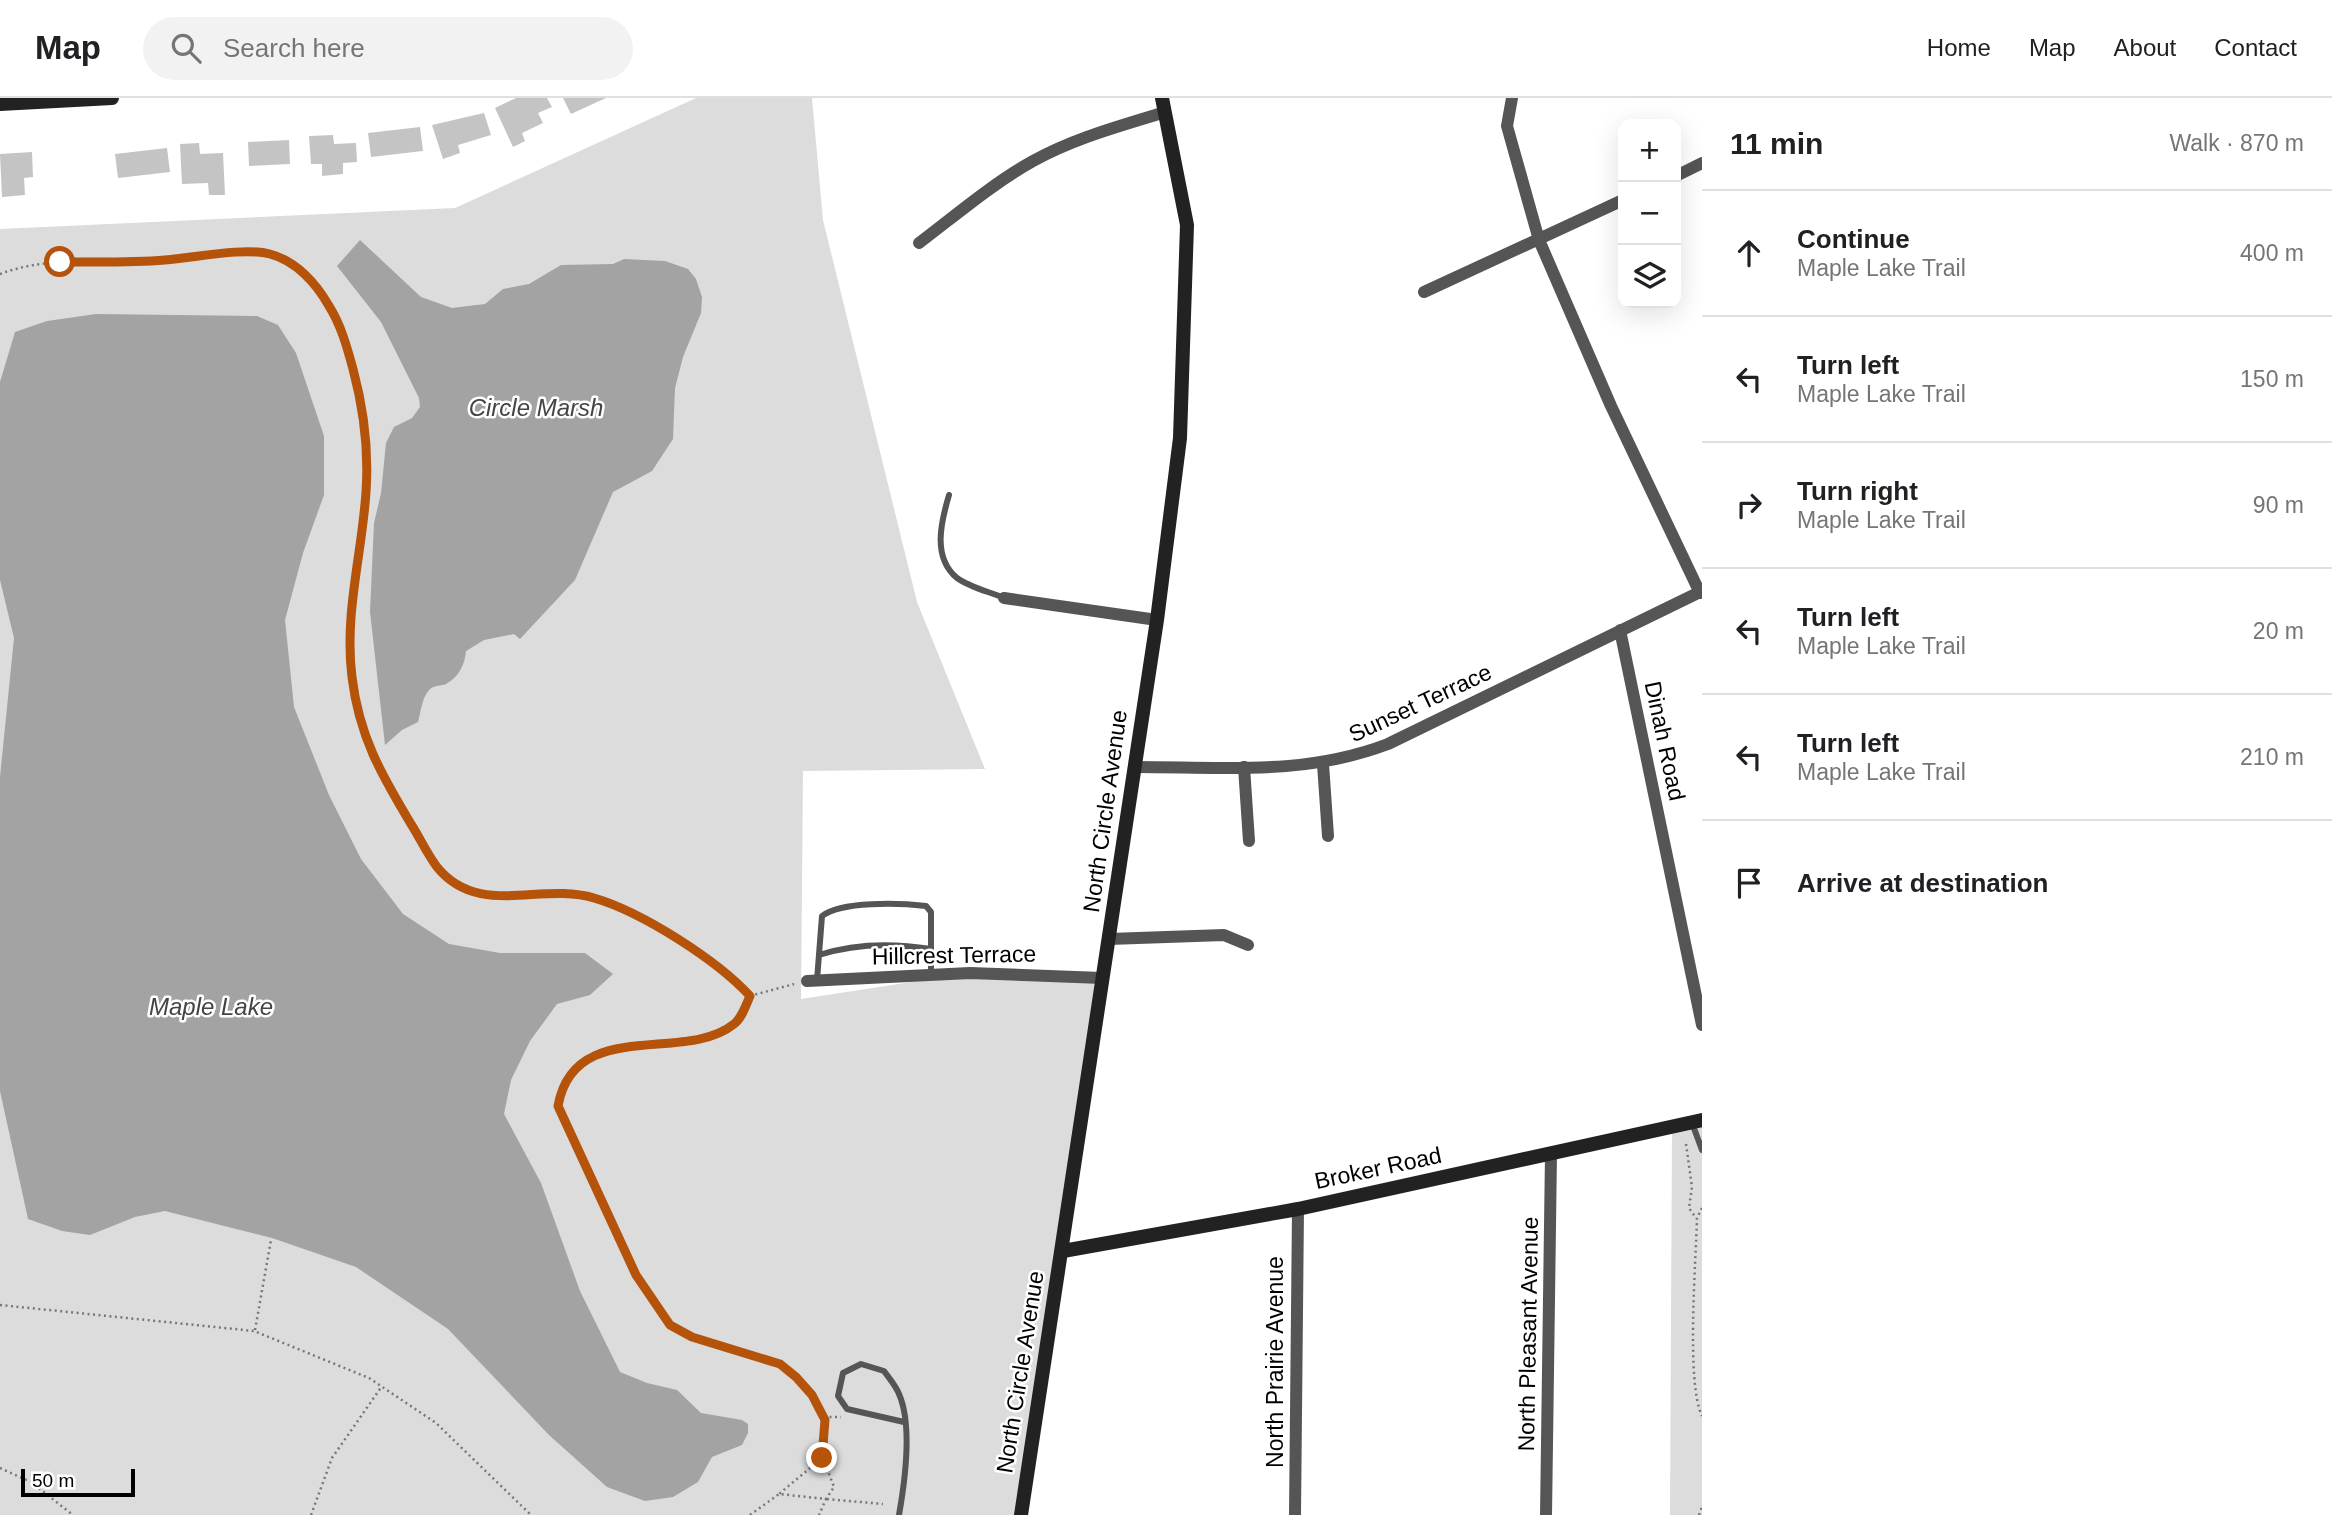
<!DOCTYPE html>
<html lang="en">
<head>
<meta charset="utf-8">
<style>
	body { margin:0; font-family:Helvetica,sans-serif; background:#f2f2f2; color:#202124 }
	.controls { position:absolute; right:21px; top:21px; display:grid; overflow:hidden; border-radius:14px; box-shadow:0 7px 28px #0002 }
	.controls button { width:63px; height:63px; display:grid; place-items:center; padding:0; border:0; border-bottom:2px solid #e0e0e0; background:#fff; color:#202124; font:35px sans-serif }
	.scale { position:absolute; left:21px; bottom:18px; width:114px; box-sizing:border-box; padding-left:7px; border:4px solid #000; border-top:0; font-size:19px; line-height:24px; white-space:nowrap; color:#000; -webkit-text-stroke:5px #fff; paint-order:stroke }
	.stop { position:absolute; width:21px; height:21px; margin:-16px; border:5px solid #b45309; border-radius:50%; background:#fff }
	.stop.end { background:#b45309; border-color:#fff; box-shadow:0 2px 7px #0008 }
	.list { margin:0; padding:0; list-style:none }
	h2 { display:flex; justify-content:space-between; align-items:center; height:91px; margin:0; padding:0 28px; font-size:30px }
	h2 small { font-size:23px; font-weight:400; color:#757577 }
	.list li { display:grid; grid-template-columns:46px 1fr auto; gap:21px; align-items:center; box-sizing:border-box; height:126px; padding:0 28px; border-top:2px solid #e0e0e0 }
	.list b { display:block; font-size:26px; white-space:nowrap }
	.list p { margin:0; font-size:23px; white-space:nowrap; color:#757577 }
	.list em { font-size:23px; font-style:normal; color:#757577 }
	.icon { flex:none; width:38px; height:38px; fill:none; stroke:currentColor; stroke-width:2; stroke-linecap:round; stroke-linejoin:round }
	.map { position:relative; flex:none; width:1702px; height:1417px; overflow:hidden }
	header { display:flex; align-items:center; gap:42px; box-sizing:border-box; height:98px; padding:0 35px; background:#fff; border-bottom:2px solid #e0e0e0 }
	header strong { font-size:33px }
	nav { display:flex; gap:38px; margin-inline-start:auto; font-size:24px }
	.search { width:490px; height:63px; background:#f2f2f2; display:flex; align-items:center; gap:18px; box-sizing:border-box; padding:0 24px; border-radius:38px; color:#757577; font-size:26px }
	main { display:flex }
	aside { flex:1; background:#fff }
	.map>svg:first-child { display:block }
	.green { fill:#dcdcdc }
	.water { fill:#a3a3a3 }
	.building { fill:#c4c4c4 }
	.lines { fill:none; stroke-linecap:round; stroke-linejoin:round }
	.path { stroke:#777; stroke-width:2.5; stroke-dasharray:2 3.5; stroke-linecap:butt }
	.lane { stroke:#555; stroke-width:6 }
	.street { stroke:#555; stroke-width:12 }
	.secondary { stroke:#222; stroke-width:14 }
	.route { stroke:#b45309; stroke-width:9 }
	.labels { text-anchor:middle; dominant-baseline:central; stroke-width:5; stroke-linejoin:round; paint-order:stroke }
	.street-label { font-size:23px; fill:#000; stroke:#fff }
	.water-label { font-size:24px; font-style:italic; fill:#444; stroke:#fff }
</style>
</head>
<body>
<header>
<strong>Map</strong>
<div class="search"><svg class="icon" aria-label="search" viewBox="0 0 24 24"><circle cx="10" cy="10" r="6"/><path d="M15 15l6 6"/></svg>Search here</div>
<nav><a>Home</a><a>Map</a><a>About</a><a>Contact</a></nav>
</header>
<main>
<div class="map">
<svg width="1702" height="1417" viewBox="0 0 1702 1417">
	<rect width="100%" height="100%" fill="#fff"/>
	<path class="green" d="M696 0H812L823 122 917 504 985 671 803 673 801 901 970 875 1102 880 1020 1417H0V131L455 110Z
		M1702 1027V1417H1670L1672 1033Z"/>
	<path class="water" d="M360 142 421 199 452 210 485 206 503 191 529 186 561 167 613 166 624 161 665 163 688 171 696 181 702 199 701 215 683 259 675 290 673 341 652 373 613 394 575 482 520 541 514 536 484 542 466 553C465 566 459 579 446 586 441 588 435 587 430 591 422 599 421 613 418 624L402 632 385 647 370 514 374 425 381 395 386 345 394 329 412 320 420 309 419 300 381 224 337 168Z
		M96 216 257 218 278 227 296 255 324 338V397L303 455 285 522 294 609 329 697 361 761 403 816 449 846 500 855H585L613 876 590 897 557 906 530 943 511 982 504 1016 541 1085 580 1193 620 1274 647 1285 677 1292 701 1315 742 1322 748 1326V1335L742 1347 712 1359 698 1384 673 1399 645 1403 607 1389 549 1337 448 1231 356 1169 272 1140 165 1113 135 1119 90 1137 62 1133 28 1121 0 993V679L14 540 0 482V284L15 234 47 223Z"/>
	<path class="building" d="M516 0H547L552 9 538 15 543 25 522 35 525 43 513 49 495 10Z
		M563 0H606L571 16Z
		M484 15 491 37 458 47 460 55 443 61 432 27Z
		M420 29 423 53 371 59 368 35Z
		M333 37 334 46 356 45 357 64 343 65V76L322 78V66H311L309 38Z
		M289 42 290 66 249 68 248 44Z
		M199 45 200 56 223 55 225 97H209L208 85 182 86 180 46Z
		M167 50 170 74 118 80 115 56Z
		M32 54 33 79 24 80 25 97 2 99 0 56Z"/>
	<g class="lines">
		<path class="path" d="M0 176C50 157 108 165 161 162 192 161 243 148 271 157 352 182 372 324 366 396 361 456 345 515 351 577 358 636 380 676 411 726 420 740 427 758 438 770 480 817 522 787 573 795 626 804 714 858 750 898
			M750 898 794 886
			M750 899C746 907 743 917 737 924 703 966 574 915 558 1008L636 1177 670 1227 692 1239 780 1266 796 1279 812 1297 825 1322 822 1360 779 1396
			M1686 1046 1692 1089 1689 1110 1696 1120
			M1702 1110 1697 1120C1696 1162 1686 1286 1702 1318
			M0 1207 254 1233 369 1280 436 1325 531 1417
			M255 1232 271 1142
			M824 1319H841
			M823 1360 834 1389 826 1401
			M0 1370 31 1384 73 1417
			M827 1401 883 1406
			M311 1417 332 1360 382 1288
			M750 1417 779 1396 826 1401 819 1417
			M1699 1417 1702 1409"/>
		<path class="lane" d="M949 397C941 424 932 459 957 480 969 489 990 494 1004 500
			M819 857C856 845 893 845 931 851
			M817 882 822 818C841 803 900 805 926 808L931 814V877
			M1692 1025 1702 1052
			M899 1417C905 1383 913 1328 899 1296 896 1288 889 1280 884 1273L861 1266 843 1275 838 1298 847 1311 904 1324"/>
		<path class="street" d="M1512 0 1507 28 1539 142 1611 308 1700 495
			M1676 78 1702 65
			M919 145C956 117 992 86 1033 63 1074 40 1120 28 1165 14
			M1424 194 1623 102
			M1004 500 1157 522
			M1620 532 1702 927
			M1323 666 1328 738
			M1135 669C1223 669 1304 678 1388 646L1702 493
			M1244 669 1249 743
			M1109 841 1224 837 1248 847
			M807 883 970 875 1102 880
			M1295 1417 1298 1111
			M1546 1417 1551 1056"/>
		<path class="secondary" d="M0 6 112 0
			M1063 1153 1298 1111 1702 1022
			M1021 1417 1157 522 1180 340 1187 127 1162 0"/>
	</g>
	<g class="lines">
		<path class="route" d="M60 164C95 164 130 165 165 162 194 160 243 149 270 156 296 163 316 185 329 208 341 227 347 249 353 271 364 312 369 351 366 394 362 456 344 516 352 579 359 638 381 676 411 726 420 740 427 756 437 769 478 820 541 784 594 800 642 814 717 862 750 898 746 907 742 920 734 926 685 966 574 918 558 1008L636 1177 670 1227 692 1239 780 1266 796 1279 812 1297 825 1322 822 1360"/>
	</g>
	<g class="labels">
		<g class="street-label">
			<text transform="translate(1420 605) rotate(-25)">Sunset Terrace</text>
			<text transform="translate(1665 643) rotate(78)">Dinah Road</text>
			<text transform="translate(1105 713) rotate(-82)">North Circle Avenue</text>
			<text transform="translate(954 857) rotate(-1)">Hillcrest Terrace</text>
			<text transform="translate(1378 1070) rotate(-12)">Broker Road</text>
			<text transform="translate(1528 1236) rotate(-89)">North Pleasant Avenue</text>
			<text transform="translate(1275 1264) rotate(-90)">North Prairie Avenue</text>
			<text transform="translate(1020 1274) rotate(-81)">North Circle Avenue</text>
		</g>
		<g class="water-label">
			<text x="536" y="309">Circle Marsh</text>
			<text x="211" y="908">Maple Lake</text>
		</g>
	</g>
</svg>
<div class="controls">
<button>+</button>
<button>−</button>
<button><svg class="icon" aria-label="layers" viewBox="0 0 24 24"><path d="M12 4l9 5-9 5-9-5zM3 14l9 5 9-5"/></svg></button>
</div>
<div class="scale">50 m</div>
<div class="stop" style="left:60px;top:164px"></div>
<div class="stop end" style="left:822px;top:1360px"></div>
</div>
<aside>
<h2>11 min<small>Walk · 870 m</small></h2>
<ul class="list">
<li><svg class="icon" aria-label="ahead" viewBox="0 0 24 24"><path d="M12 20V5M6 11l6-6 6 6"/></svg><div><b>Continue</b><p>Maple Lake Trail</p></div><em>400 m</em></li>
<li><svg class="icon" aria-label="left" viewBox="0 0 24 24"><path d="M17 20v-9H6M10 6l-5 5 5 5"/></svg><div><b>Turn left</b><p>Maple Lake Trail</p></div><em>150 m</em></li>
<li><svg class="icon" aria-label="right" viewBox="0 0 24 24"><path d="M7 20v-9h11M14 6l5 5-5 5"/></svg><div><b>Turn right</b><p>Maple Lake Trail</p></div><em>90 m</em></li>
<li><svg class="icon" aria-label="left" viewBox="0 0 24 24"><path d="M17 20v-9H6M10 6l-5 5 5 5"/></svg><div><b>Turn left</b><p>Maple Lake Trail</p></div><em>20 m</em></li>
<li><svg class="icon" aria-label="left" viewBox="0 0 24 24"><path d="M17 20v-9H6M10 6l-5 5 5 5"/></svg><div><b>Turn left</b><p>Maple Lake Trail</p></div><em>210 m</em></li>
<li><svg class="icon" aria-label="arrive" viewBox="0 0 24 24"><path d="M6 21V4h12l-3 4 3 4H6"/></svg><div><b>Arrive at destination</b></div></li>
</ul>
</aside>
</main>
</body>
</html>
